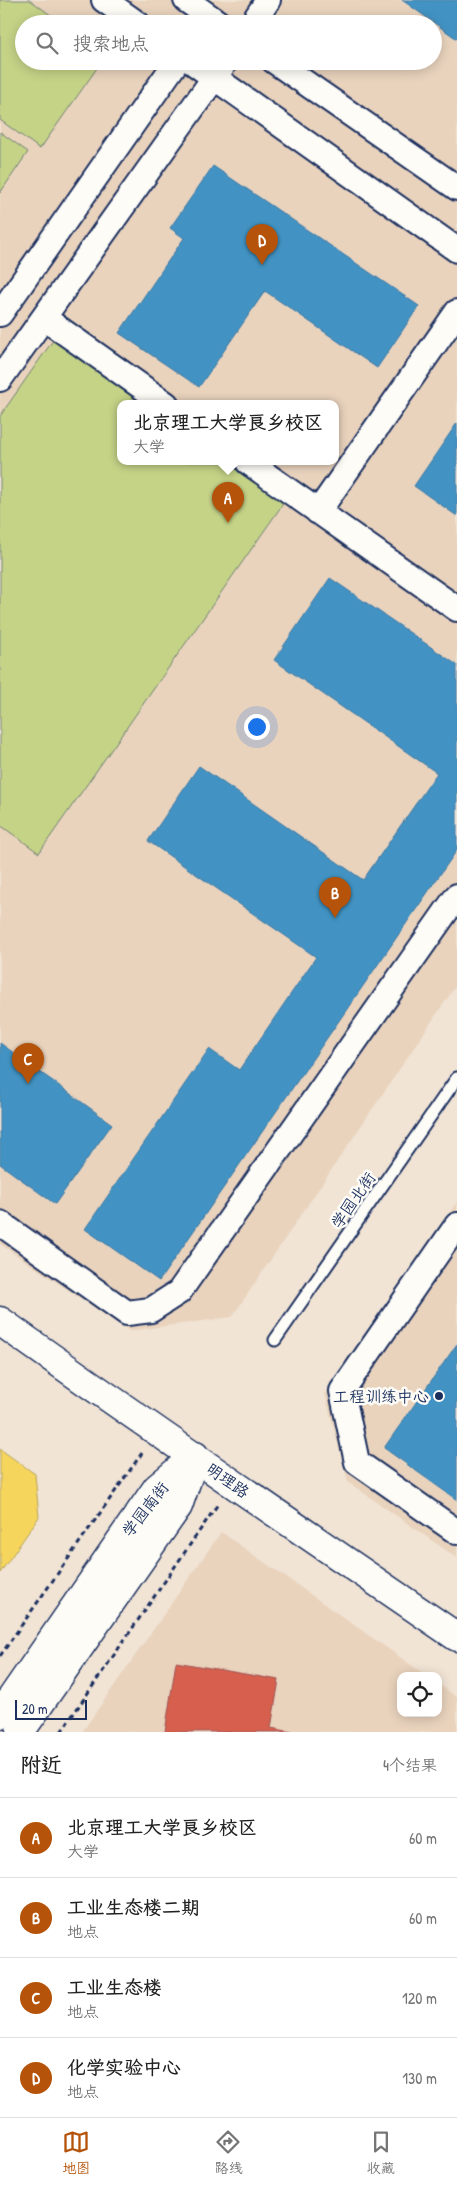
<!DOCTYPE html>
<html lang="zh">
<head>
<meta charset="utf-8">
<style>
	body { margin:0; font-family:"Patrick Hand","LXGW WenKai TC",sans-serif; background:#f2f2f2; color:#222 }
	.controls { position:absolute; right:15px; bottom:15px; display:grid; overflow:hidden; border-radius:10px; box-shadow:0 2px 12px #0003 }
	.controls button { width:45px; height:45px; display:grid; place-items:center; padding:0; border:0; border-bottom:1px solid #e0e0e0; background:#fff; color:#222; font:25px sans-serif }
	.scale { position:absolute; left:15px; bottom:12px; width:72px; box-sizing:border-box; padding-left:5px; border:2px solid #1b2f5e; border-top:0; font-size:14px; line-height:18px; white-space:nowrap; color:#1b2f5e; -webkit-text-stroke:4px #fdfcf7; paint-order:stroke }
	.you { position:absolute; left:256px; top:726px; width:18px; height:18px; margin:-12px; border:4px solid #fff; border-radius:50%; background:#1a73e8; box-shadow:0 0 0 8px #1a73e833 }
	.badge { display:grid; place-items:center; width:32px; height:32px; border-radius:50%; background:#b45309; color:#fff; font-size:16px; font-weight:700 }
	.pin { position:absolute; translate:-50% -41px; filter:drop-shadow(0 1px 2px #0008) }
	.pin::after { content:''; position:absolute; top:26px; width:18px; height:15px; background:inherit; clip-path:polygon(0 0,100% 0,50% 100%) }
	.popup { position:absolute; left:117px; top:400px; width:222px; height:65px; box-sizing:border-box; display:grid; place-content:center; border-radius:10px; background:#fff; filter:drop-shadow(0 1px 4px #0005); font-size:16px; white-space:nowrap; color:#767676 }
	.popup b { font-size:19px; color:#222 }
	.popup::after { content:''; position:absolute; left:50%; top:100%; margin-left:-10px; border:10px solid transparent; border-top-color:#fff }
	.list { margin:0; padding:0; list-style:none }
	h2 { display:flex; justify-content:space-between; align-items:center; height:65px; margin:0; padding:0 20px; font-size:21px }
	h2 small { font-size:16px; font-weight:400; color:#767676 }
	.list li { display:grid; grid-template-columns:32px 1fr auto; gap:15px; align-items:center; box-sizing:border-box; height:80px; padding:0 20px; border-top:1px solid #e0e0e0 }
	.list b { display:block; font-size:19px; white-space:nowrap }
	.list p { margin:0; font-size:16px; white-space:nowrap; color:#767676 }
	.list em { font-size:16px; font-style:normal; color:#767676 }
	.icon { flex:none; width:28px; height:28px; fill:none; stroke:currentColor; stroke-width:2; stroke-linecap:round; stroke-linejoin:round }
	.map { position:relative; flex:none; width:457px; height:1732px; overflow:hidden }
	.search { position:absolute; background:#fff; box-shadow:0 2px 12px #0003; left:15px; right:15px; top:15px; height:55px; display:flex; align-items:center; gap:12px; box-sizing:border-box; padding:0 18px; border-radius:28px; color:#767676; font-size:19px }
	.sheet { height:385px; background:#fff }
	nav { display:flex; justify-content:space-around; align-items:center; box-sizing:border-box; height:70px; border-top:1px solid #e0e0e0; background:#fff; font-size:14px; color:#767676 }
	nav a { display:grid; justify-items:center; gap:2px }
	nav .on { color:#b45309 }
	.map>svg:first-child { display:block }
	.built { fill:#e9d3bd; fill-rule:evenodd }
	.green { fill:#c5d387; stroke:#708172 }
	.homes { fill:#f6d55c; stroke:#b4a35d }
	.shops { fill:#d6604d; stroke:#9e5152 }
	.schools { fill:#4393c3; stroke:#3775a5 }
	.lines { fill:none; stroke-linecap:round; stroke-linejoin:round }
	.lane-casing { stroke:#1b2f5e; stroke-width:15 }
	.street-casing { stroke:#1b2f5e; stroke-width:28 }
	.secondary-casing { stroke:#1b2f5e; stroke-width:31 }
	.path { stroke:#1b2f5e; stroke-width:3; stroke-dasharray:5 4; stroke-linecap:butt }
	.lane { stroke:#fdfcf7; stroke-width:11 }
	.street { stroke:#fdfcf7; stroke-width:24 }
	.secondary { stroke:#fdfcf7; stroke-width:28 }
	.poi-dot { fill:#1b2f5e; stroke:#fdfcf7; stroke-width:2 }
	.labels { text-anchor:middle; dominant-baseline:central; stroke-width:5; stroke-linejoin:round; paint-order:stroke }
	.street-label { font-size:16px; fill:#1b2f5e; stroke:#fdfcf7 }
	.poi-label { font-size:16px; fill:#1b2f5e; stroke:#fdfcf7; text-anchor:end }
</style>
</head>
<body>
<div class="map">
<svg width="457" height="1732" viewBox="0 0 457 1732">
	<rect width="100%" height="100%" fill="#f1e4d5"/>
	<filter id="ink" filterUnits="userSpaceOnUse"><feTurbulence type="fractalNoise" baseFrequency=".02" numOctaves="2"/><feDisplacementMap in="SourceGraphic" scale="10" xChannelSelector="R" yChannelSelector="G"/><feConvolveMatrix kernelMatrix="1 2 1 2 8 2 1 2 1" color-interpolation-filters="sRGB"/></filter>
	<g filter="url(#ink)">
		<path class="built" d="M0 0H457V984L232 1317 129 1331 0 1244ZM24 24H433V61H24ZM120 404H336V462H120Z
			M457 1202V1558L348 1482 325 1394Z
			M221 1532 427 1676H401V1713H438V1684L457 1697V1732H82Z"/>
		<path class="green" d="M0 0H30L63 24H24V61H102L40 149 0 120Z
			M0 132 28 152 0 193Z
			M54 339 147 404H120V462H229L285 501 39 853 0 825V416Z"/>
		<path class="homes" d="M0 1449 35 1474 39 1517 0 1573Z"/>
		<path class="shops" d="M176 1662 279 1680 271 1728 292 1732H165Z"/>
		<path class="schools" d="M402 0H457V39Z
			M213 166 419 306 377 368 265 291 199 387 119 333 184 238 170 228Z
			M457 423V516L414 486Z
			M330 578 457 665V850L159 1281 85 1229 209 1049 239 1070 316 957 148 841 199 766 363 880 437 773 274 660Z
			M0 1043 112 1124 55 1204 0 1164Z
			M457 1344V1500L384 1448Z"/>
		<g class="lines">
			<g class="lane-casing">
				<path id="lane" d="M275 1340 457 1078"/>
			</g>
			<g class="street-casing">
				<path id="street" d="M104 0 138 24
					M186 0 220 24
					M252 24 268 0
					M191 61 457 250
					M274 61 457 188
					M0 314 177 61
					M44 318 166 404
					M0 379 226 61
					M248 462 457 609
					M318 512 457 312
					M0 1223 127 1313 151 1310 179 1292 457 896
					M457 1225 342 1391 357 1462 457 1532"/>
			</g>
			<g class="secondary-casing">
				<path id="secondary" d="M0 1321C151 1429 304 1532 457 1637
					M0 1715 157 1488 195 1456
					M20 1732 178 1506 195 1456"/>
			</g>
			<path class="path" d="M0 1656 142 1453
				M61 1732 218 1504"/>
			<use href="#lane" class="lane"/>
			<use href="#street" class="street"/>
			<use href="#secondary" class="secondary"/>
		</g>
	</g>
	<circle class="poi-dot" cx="439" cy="1396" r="5"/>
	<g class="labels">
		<g class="street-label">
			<text transform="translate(353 1200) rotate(-55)">学园北街</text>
			<text transform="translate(228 1480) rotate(35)">明理路</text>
			<text transform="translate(145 1509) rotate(-52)">学园南街</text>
		</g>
		<g class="poi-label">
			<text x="429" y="1396">工程训练中心</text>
		</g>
	</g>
</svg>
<div class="controls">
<button><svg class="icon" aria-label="locate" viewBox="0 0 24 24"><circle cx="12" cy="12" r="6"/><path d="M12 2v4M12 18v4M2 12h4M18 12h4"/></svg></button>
</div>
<div class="scale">20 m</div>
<div class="you"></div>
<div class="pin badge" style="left:228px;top:523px">A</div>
<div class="popup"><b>北京理工大学良乡校区</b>大学</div>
<div class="pin badge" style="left:335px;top:918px">B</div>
<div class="pin badge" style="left:28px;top:1084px">C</div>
<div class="pin badge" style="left:262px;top:265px">D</div>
<div class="search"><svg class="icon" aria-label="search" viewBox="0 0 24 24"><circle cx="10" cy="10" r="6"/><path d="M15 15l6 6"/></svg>搜索地点</div>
</div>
<section class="sheet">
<h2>附近<small>4个结果</small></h2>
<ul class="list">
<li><span class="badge">A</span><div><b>北京理工大学良乡校区</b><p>大学</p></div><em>60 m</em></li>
<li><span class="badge">B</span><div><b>工业生态楼二期</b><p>地点</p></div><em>60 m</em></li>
<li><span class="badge">C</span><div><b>工业生态楼</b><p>地点</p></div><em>120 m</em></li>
<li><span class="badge">D</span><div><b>化学实验中心</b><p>地点</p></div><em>130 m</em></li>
</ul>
</section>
<nav>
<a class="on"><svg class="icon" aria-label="map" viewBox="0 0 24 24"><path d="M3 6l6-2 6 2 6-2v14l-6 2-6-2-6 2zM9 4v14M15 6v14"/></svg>地图</a>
<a><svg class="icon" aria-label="directions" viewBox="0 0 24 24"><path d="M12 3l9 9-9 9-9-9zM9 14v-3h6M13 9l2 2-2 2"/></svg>路线</a>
<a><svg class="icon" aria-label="saved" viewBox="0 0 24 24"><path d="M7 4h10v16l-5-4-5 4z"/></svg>收藏</a>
</nav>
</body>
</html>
